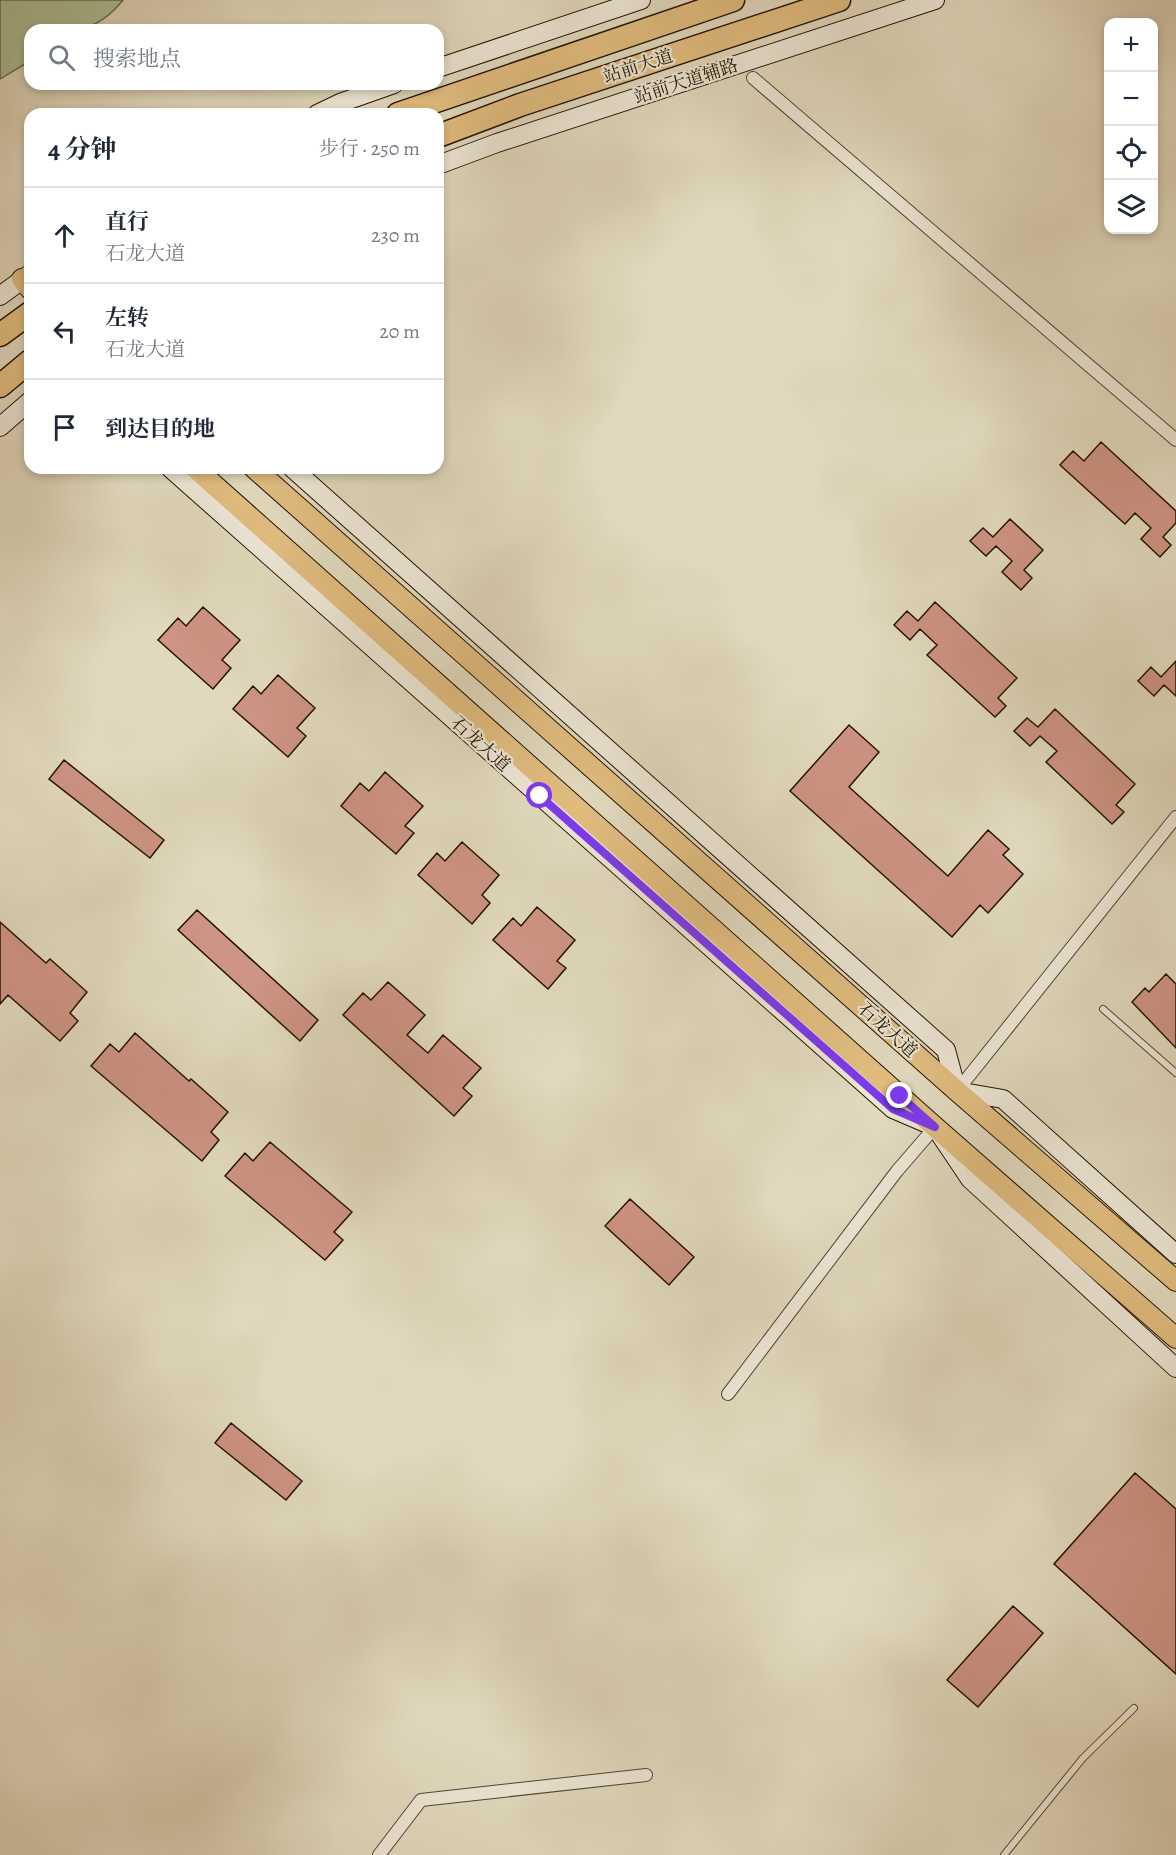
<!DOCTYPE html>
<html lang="zh">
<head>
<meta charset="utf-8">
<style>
	body { margin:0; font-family:Alegreya,"Noto Serif SC",serif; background:#f6f6f7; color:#1f2937 }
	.controls { position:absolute; right:18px; top:18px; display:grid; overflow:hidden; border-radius:12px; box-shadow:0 3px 9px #0003 }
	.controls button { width:54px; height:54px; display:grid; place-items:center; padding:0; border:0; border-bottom:2px solid #e0e1e3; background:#fff; color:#1f2937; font:30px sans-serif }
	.stop { position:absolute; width:18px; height:18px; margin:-14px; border:4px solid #7c3aed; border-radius:50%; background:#fff }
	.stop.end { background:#7c3aed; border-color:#fff; box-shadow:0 2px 6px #0008 }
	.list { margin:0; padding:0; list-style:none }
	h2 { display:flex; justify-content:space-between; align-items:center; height:78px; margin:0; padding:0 24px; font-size:26px }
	h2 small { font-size:20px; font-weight:400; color:#747a83 }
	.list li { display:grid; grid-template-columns:39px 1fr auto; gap:18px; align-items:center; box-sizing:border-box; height:96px; padding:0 24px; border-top:2px solid #e0e1e3 }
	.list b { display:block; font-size:22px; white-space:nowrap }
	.list p { margin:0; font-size:20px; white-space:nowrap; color:#747a83 }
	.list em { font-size:20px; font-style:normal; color:#747a83 }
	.icon { flex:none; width:33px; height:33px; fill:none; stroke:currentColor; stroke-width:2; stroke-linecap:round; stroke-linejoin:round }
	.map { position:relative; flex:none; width:1176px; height:1855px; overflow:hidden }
	.search { position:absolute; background:#fff; box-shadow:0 3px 9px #0003; left:24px; top:24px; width:420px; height:66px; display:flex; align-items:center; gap:15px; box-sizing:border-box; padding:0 21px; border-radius:18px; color:#747a83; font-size:22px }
	.panel { position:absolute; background:#fff; box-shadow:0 3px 9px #0003; left:24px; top:108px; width:420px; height:366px; border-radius:18px }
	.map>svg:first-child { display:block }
	.green { fill:#adc096; stroke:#686a4c; stroke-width:1.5 }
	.building { fill:#ce9484; stroke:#241301; stroke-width:1.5 }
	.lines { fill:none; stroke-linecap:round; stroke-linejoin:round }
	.lane-casing { stroke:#534430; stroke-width:8 }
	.street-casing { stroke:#534430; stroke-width:14 }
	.secondary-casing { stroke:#241301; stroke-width:20 }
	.primary-casing { stroke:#241301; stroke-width:22 }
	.highway-casing { stroke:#241301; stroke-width:25 }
	.lane { stroke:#ece6d5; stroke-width:6 }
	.street { stroke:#ece6d5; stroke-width:12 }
	.secondary { stroke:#ece6d5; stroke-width:18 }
	.primary { stroke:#e0bc7f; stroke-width:20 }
	.highway { stroke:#e0bc7f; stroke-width:22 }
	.route { stroke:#7c3aed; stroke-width:8 }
	.labels { text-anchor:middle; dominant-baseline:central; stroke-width:4.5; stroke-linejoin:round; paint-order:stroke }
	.street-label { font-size:18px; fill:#241301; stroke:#ece6d5 }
</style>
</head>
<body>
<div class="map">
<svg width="1176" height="1855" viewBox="0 0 1176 1855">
	<rect width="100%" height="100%" fill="#e1d9be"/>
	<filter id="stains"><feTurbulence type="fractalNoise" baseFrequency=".00333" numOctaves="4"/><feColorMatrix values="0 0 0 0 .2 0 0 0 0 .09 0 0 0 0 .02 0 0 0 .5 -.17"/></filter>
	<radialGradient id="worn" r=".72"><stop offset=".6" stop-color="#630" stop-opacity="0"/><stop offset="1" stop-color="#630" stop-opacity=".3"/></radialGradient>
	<path class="green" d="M0 0H123C94 36 71 30 30 30V61L0 79Z"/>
	<path class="building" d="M1101 442 1176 511V523L1163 537 1171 545 1160 557 1141 539 1151 528 1135 513 1125 524 1060 465 1073 451 1084 461Z
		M1010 519 1043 550 1024 570 1032 578 1021 590 1002 572 1012 561 996 546 986 556 970 541 983 528 993 537Z
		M935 602 1017 678 998 698 1006 706 995 717 927 655 937 645 920 629 910 640 894 625 907 611 918 621Z
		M203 607 240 640 222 660 231 668 213 689 158 640 178 618 186 626Z
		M1176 661V696L1164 685 1154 696 1138 681 1151 667 1161 677Z
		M278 675 315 708 297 728 306 736 288 757 233 709 253 686 261 694Z
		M1055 709 1135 784 1116 805 1124 812 1112 824 1046 762 1057 751 1040 736 1030 746 1014 731 1027 718 1038 727Z
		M849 725 879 752 849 787 948 876 988 830 1009 849 1003 855 1023 874 988 913 980 905 952 937 790 791Z
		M64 760 164 840 150 858 49 779Z
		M385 772 423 806 405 826 414 833 396 854 341 806 360 783 369 791Z
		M462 842 499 875 482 895 490 903 472 924 418 875 437 853 445 861Z
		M537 907 575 940 557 961 566 968 548 989 493 940 513 918 521 926Z
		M197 910 318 1020 300 1041 178 930Z
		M0 922 46 963 50 959 87 992 70 1013 78 1021 60 1041 8 995 0 1004Z
		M1166 974 1176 984V1048L1132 1002 1145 988 1149 992Z
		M388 982 425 1015 407 1035 428 1053 443 1035 481 1068 463 1088 472 1096 454 1116 343 1015 363 993 371 1000Z
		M135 1033 189 1081 191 1079 228 1112 211 1132 219 1140 202 1161 91 1066 110 1044 119 1052Z
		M270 1142 352 1212 334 1232 343 1240 325 1260 225 1176 245 1153 253 1161Z
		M630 1199 694 1257 669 1285 605 1226Z
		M231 1423 302 1481 286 1500 215 1443Z
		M1135 1473 1176 1509V1674L1054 1564Z
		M1013 1606 1043 1633 978 1707 947 1680Z"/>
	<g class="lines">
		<g class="lane-casing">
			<path id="lane" d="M1103 1009 1176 1073
				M1004 1855 1083 1758 1134 1708"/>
		</g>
		<g class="street-casing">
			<path id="street" d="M753 78 1176 440
				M957 1091 1176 817
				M728 1394 897 1171 935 1127
				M379 1855 421 1800 646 1775"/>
		</g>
		<g class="secondary-casing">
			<path id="secondary" d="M438 68 641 0
				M317 114 340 103 394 84
				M438 165 497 143 935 0
				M0 296 30 274
				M0 427 30 401
				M170 468 893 1109 935 1127 970 1179 1176 1368
				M292 468 946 1050 957 1091 1003 1099 1176 1254"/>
		</g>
		<g class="primary-casing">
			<path id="primary" d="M22 279 30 289
				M195 468 935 1127 1176 1338
				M254 468 957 1091 1176 1281"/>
		</g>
		<g class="highway-casing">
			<path id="highway" d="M398 114 733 0
				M438 136 520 105 839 0
				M0 335 30 313
				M0 386 30 361"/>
		</g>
		<use href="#lane" class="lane"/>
		<use href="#street" class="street"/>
		<use href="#secondary" class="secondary"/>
		<use href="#primary" class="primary"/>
		<use href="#highway" class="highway"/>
	</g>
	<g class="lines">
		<path class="route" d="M540 796 893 1109 935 1127 900 1096"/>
	</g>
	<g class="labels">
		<g class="street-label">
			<text transform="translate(638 66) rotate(-18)">站前大道</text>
			<text transform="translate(686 81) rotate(-18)">站前大道辅路</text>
			<text transform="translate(481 744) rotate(42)">石龙大道</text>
			<text transform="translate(888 1030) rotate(42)">石龙大道</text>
		</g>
	</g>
	<rect width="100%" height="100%" filter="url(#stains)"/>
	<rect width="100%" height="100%" fill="url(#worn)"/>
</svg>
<div class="controls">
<button>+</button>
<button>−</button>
<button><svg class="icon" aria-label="locate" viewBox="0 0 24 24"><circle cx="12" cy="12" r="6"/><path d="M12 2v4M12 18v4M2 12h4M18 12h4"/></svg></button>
<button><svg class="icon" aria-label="layers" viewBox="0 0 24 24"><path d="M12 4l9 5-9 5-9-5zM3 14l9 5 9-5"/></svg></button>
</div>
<div class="stop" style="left:540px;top:796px"></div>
<div class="stop end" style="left:900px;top:1096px"></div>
<div class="search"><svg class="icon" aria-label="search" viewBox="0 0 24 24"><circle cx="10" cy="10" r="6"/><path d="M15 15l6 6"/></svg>搜索地点</div>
<section class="panel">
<h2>4 分钟<small>步行 · 250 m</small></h2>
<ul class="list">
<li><svg class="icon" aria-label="ahead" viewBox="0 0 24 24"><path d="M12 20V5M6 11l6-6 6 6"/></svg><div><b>直行</b><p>石龙大道</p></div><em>230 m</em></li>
<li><svg class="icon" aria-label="left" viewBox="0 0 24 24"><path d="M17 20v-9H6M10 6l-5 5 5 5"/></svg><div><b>左转</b><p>石龙大道</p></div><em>20 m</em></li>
<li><svg class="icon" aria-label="arrive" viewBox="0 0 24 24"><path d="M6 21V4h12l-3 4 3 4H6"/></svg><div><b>到达目的地</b></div></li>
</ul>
</section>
</div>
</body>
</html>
